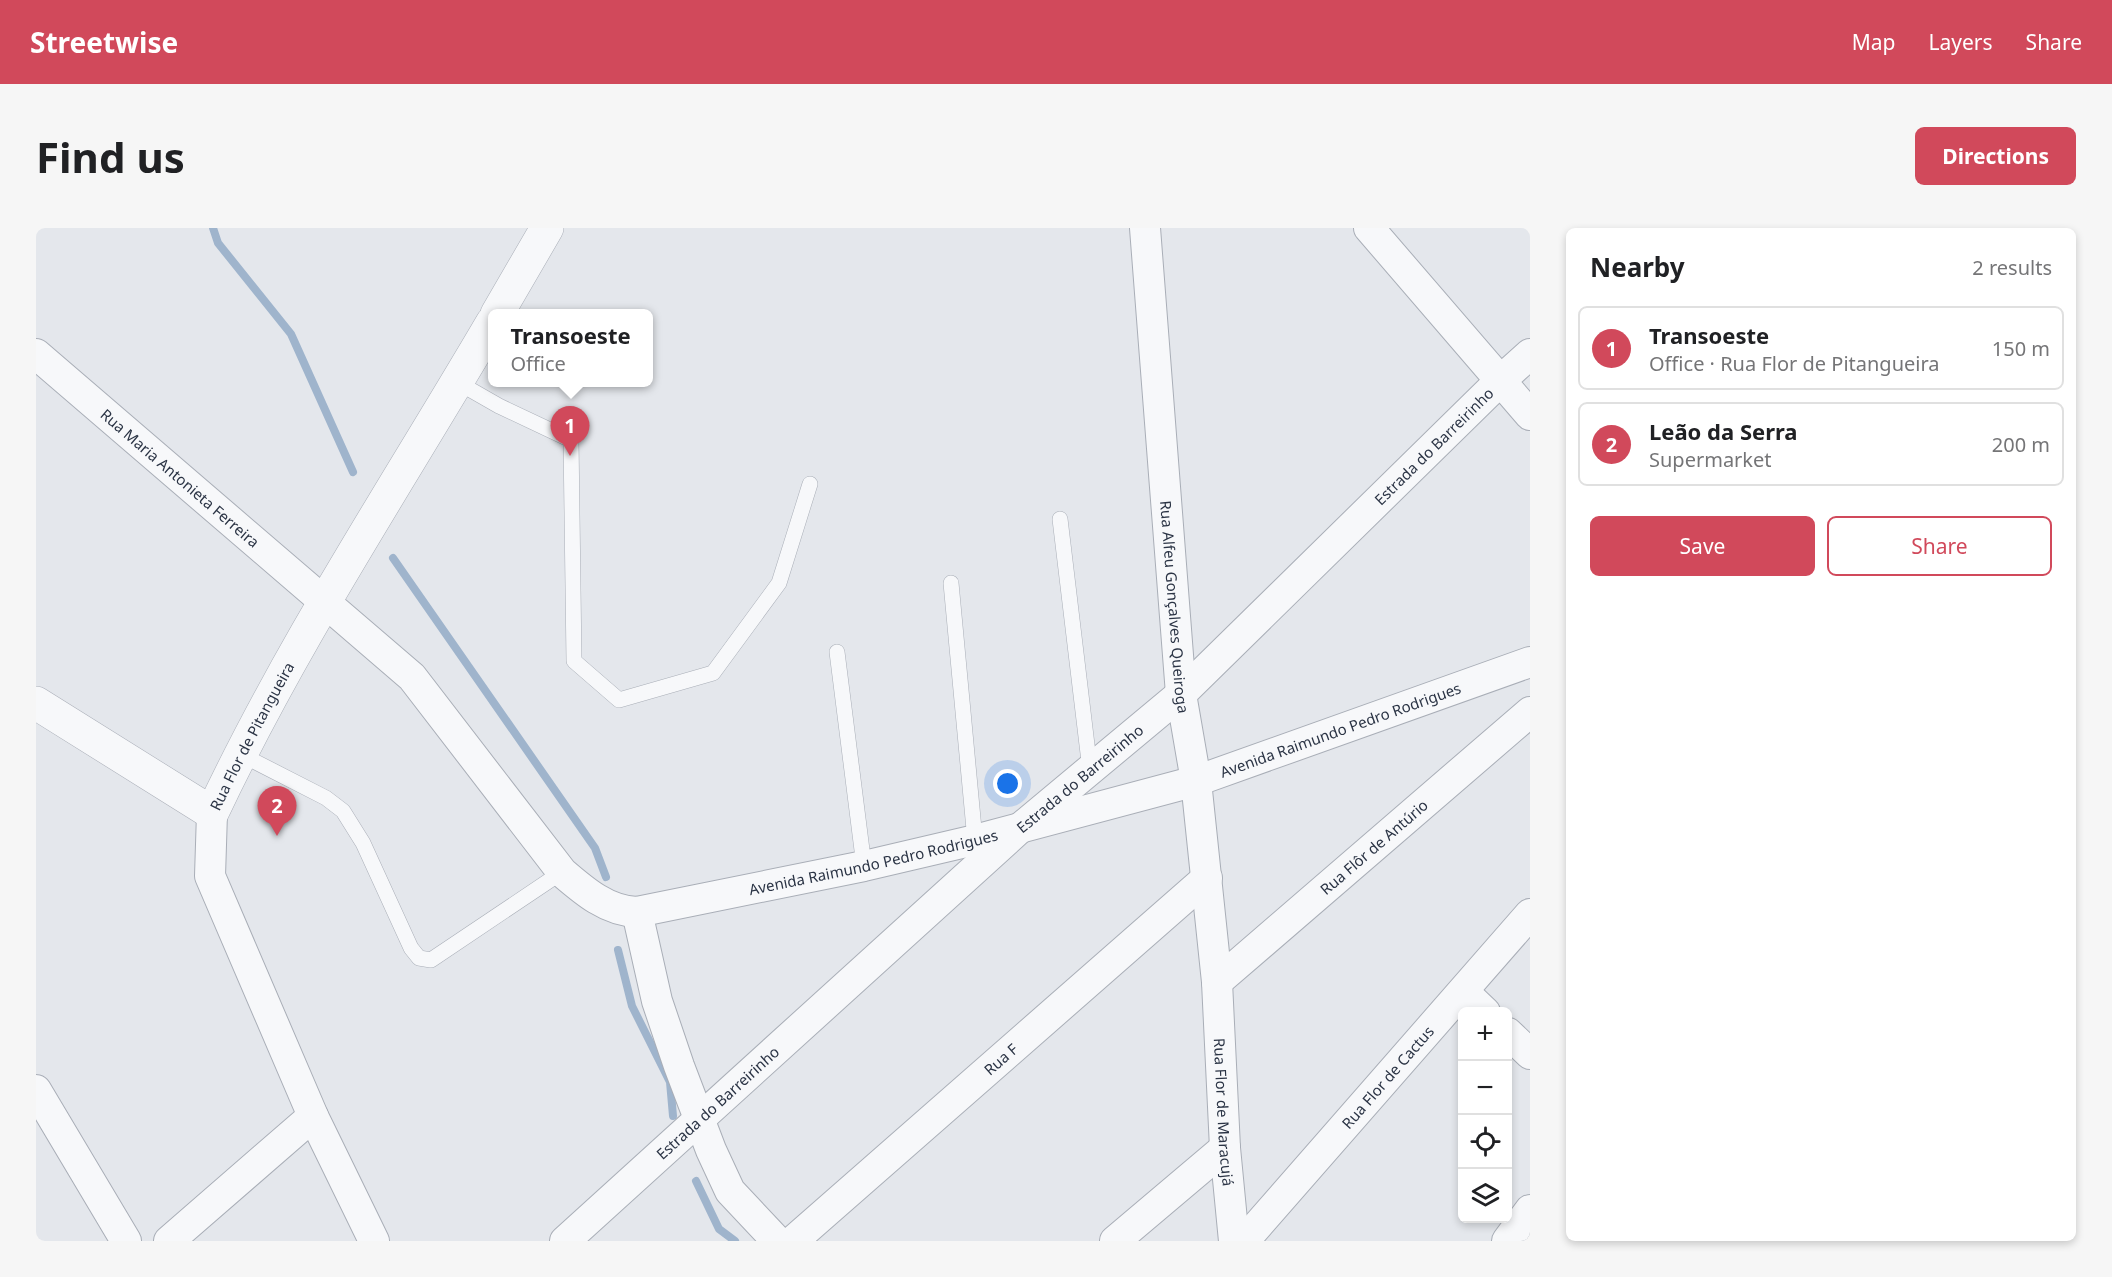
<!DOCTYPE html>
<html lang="en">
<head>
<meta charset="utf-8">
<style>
	body { margin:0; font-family:"Noto Sans",sans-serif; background:#f6f6f6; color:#202124 }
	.controls { position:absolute; right:18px; bottom:18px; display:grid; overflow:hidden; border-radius:9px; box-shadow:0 3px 9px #0003 }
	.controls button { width:54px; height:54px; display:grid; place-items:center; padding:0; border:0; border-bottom:2px solid #e0e0e0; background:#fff; color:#202124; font:30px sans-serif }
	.you { position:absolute; left:972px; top:556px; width:21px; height:21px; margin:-15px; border:4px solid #fff; border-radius:50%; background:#1a73e8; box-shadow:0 0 0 9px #1a73e833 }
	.badge { display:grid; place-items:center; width:39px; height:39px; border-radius:50%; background:#d1495b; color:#fff; font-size:20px; font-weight:700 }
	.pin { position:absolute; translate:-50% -50px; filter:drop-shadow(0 2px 3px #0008) }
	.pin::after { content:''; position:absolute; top:32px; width:21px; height:18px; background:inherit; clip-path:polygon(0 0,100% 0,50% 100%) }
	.popup { position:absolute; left:452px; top:81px; width:165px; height:78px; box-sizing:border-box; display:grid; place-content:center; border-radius:9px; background:#fff; filter:drop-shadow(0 2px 4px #0005); font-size:20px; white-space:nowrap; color:#757577 }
	.popup b { font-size:22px; color:#202124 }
	.popup::after { content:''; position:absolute; left:50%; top:100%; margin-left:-12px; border:12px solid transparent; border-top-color:#fff }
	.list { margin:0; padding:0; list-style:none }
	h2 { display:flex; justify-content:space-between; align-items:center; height:78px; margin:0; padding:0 24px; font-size:26px }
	h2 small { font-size:20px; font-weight:400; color:#757577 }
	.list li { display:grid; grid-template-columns:39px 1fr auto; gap:18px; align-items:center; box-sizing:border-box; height:84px; margin:0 12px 12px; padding:0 12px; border:2px solid #e0e0e0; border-radius:9px }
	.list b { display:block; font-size:22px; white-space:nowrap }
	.list p { margin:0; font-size:20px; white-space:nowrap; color:#757577 }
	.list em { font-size:20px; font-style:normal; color:#757577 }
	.actions { display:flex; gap:12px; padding:18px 24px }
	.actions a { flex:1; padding:14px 0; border:2px solid #d1495b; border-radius:9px; text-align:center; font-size:21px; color:#d1495b }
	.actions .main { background:#d1495b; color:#fff }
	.icon { flex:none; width:33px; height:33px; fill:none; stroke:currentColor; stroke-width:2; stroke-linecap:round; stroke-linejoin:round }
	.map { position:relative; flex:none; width:1494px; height:1013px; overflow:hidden; border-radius:9px }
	header { display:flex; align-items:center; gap:36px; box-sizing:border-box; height:84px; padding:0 30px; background:#d1495b; color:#fff }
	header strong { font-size:28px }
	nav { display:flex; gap:33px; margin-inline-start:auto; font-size:21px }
	.intro { display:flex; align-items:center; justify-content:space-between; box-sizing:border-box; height:144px; padding:0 36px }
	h1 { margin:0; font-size:42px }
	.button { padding:15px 27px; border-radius:9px; background:#d1495b; color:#fff; font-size:21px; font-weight:700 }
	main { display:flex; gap:36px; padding:0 36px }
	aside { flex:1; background:#fff; border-radius:9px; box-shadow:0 3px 9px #0003 }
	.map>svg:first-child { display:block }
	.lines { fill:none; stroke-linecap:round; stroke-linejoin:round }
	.stream { stroke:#9fb4cc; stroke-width:8 }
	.service-casing { stroke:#a9aeb7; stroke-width:16 }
	.minor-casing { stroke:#a9aeb7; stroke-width:32 }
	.tertiary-casing { stroke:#a9aeb7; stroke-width:34 }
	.service { stroke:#f7f8fa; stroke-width:15 }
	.minor { stroke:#f7f8fa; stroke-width:30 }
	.tertiary { stroke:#f7f8fa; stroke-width:33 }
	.labels { text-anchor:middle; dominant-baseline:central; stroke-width:4.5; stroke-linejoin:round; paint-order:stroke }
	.street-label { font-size:15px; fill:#2b3445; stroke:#f4f6f9 }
</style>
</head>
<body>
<header>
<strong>Streetwise</strong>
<nav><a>Map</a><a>Layers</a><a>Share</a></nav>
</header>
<div class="intro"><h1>Find us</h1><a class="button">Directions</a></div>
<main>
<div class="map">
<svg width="1494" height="1013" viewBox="0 0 1494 1013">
	<rect width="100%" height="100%" fill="#e4e7ec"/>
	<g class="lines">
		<path class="stream" d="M177 0 182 15 255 106 317 244
			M357 330 559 620 570 649
			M582 722 596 778 634 854 637 888
			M660 953 683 1001 699 1013"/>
		<g class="service-casing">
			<path id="service" d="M421 154 463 178 535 212 538 433 583 472 677 445 743 355 774 256
				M1024 291 1054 542
				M915 355 939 612
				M801 424 828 638
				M204 526 290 570 307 583 327 615 375 720 383 730 395 732 526 644"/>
		</g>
		<g class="minor-casing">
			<g id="minor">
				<path id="s1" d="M1109 0 1145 466 1160 553 1181 754 1189 920 1198 1013"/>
				<path d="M1333 0 1494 187"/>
				<path id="s2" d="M0 126 376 449 526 644C548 663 571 683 601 684L828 638 939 612 1160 553 1494 434"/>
				<path d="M176 585 174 648 277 888 338 1013"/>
				<path d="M601 684 621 773 643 838 675 922 694 963 741 1013"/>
				<path id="s3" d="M1181 754 1494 484"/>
				<path d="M1428 764 1449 784"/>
				<path d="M1472 805 1494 826"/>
				<path d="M0 862 90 1013"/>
				<path d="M133 1013 277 888"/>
				<path id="s4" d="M529 1013 983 601 1145 466 1464 153 1494 126"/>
				<path id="s5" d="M757 1013 1171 650"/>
				<path d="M1079 1013 1189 920"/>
				<path id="s6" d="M1208 1013 1494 686"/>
				<path d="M1471 1013 1494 982"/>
			</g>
		</g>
		<g class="tertiary-casing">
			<g id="tertiary">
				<path d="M461 86 511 0"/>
				<path id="s7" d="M0 475 176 585C256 415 361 257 456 95"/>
			</g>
		</g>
		<use href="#service" class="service"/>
		<use href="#minor" class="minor"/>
		<use href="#tertiary" class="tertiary"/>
	</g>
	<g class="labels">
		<g class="street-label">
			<text stroke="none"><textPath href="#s4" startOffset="1178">Estrada do Barreirinho</textPath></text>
			<text stroke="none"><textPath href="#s2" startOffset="190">Rua Maria Antonieta Ferreira</textPath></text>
			<text stroke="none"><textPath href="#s1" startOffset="380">Rua Alfeu Gonçalves Queiroga</textPath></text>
			<text stroke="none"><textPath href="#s2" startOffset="1556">Avenida Raimundo Pedro Rodrigues</textPath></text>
			<text stroke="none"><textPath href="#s7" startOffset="294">Rua Flor de Pitangueira</textPath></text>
			<text stroke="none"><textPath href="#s4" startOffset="692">Estrada do Barreirinho</textPath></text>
			<text stroke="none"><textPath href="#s3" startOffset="207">Rua Flôr de Antúrio</textPath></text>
			<text stroke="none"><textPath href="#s2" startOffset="1070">Avenida Raimundo Pedro Rodrigues</textPath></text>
			<text stroke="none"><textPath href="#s5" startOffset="276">Rua F</textPath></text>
			<text stroke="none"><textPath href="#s6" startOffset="218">Rua Flor de Cactus</textPath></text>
			<text stroke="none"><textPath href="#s4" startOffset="206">Estrada do Barreirinho</textPath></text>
			<text stroke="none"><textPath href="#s1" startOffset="888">Rua Flor de Maracujá</textPath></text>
		</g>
	</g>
</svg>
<div class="controls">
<button>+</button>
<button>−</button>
<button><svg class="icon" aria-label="locate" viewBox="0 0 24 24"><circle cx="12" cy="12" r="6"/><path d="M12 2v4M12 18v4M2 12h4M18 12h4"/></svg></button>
<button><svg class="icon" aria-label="layers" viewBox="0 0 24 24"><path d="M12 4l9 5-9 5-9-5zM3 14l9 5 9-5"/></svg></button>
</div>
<div class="you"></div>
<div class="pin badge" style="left:534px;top:228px">1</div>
<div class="popup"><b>Transoeste</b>Office</div>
<div class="pin badge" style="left:241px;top:608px">2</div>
</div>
<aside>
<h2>Nearby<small>2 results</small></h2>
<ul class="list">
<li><span class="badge">1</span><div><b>Transoeste</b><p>Office · Rua Flor de Pitangueira</p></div><em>150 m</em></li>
<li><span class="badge">2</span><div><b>Leão da Serra</b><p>Supermarket</p></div><em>200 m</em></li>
</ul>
<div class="actions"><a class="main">Save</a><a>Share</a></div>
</aside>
</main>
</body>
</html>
